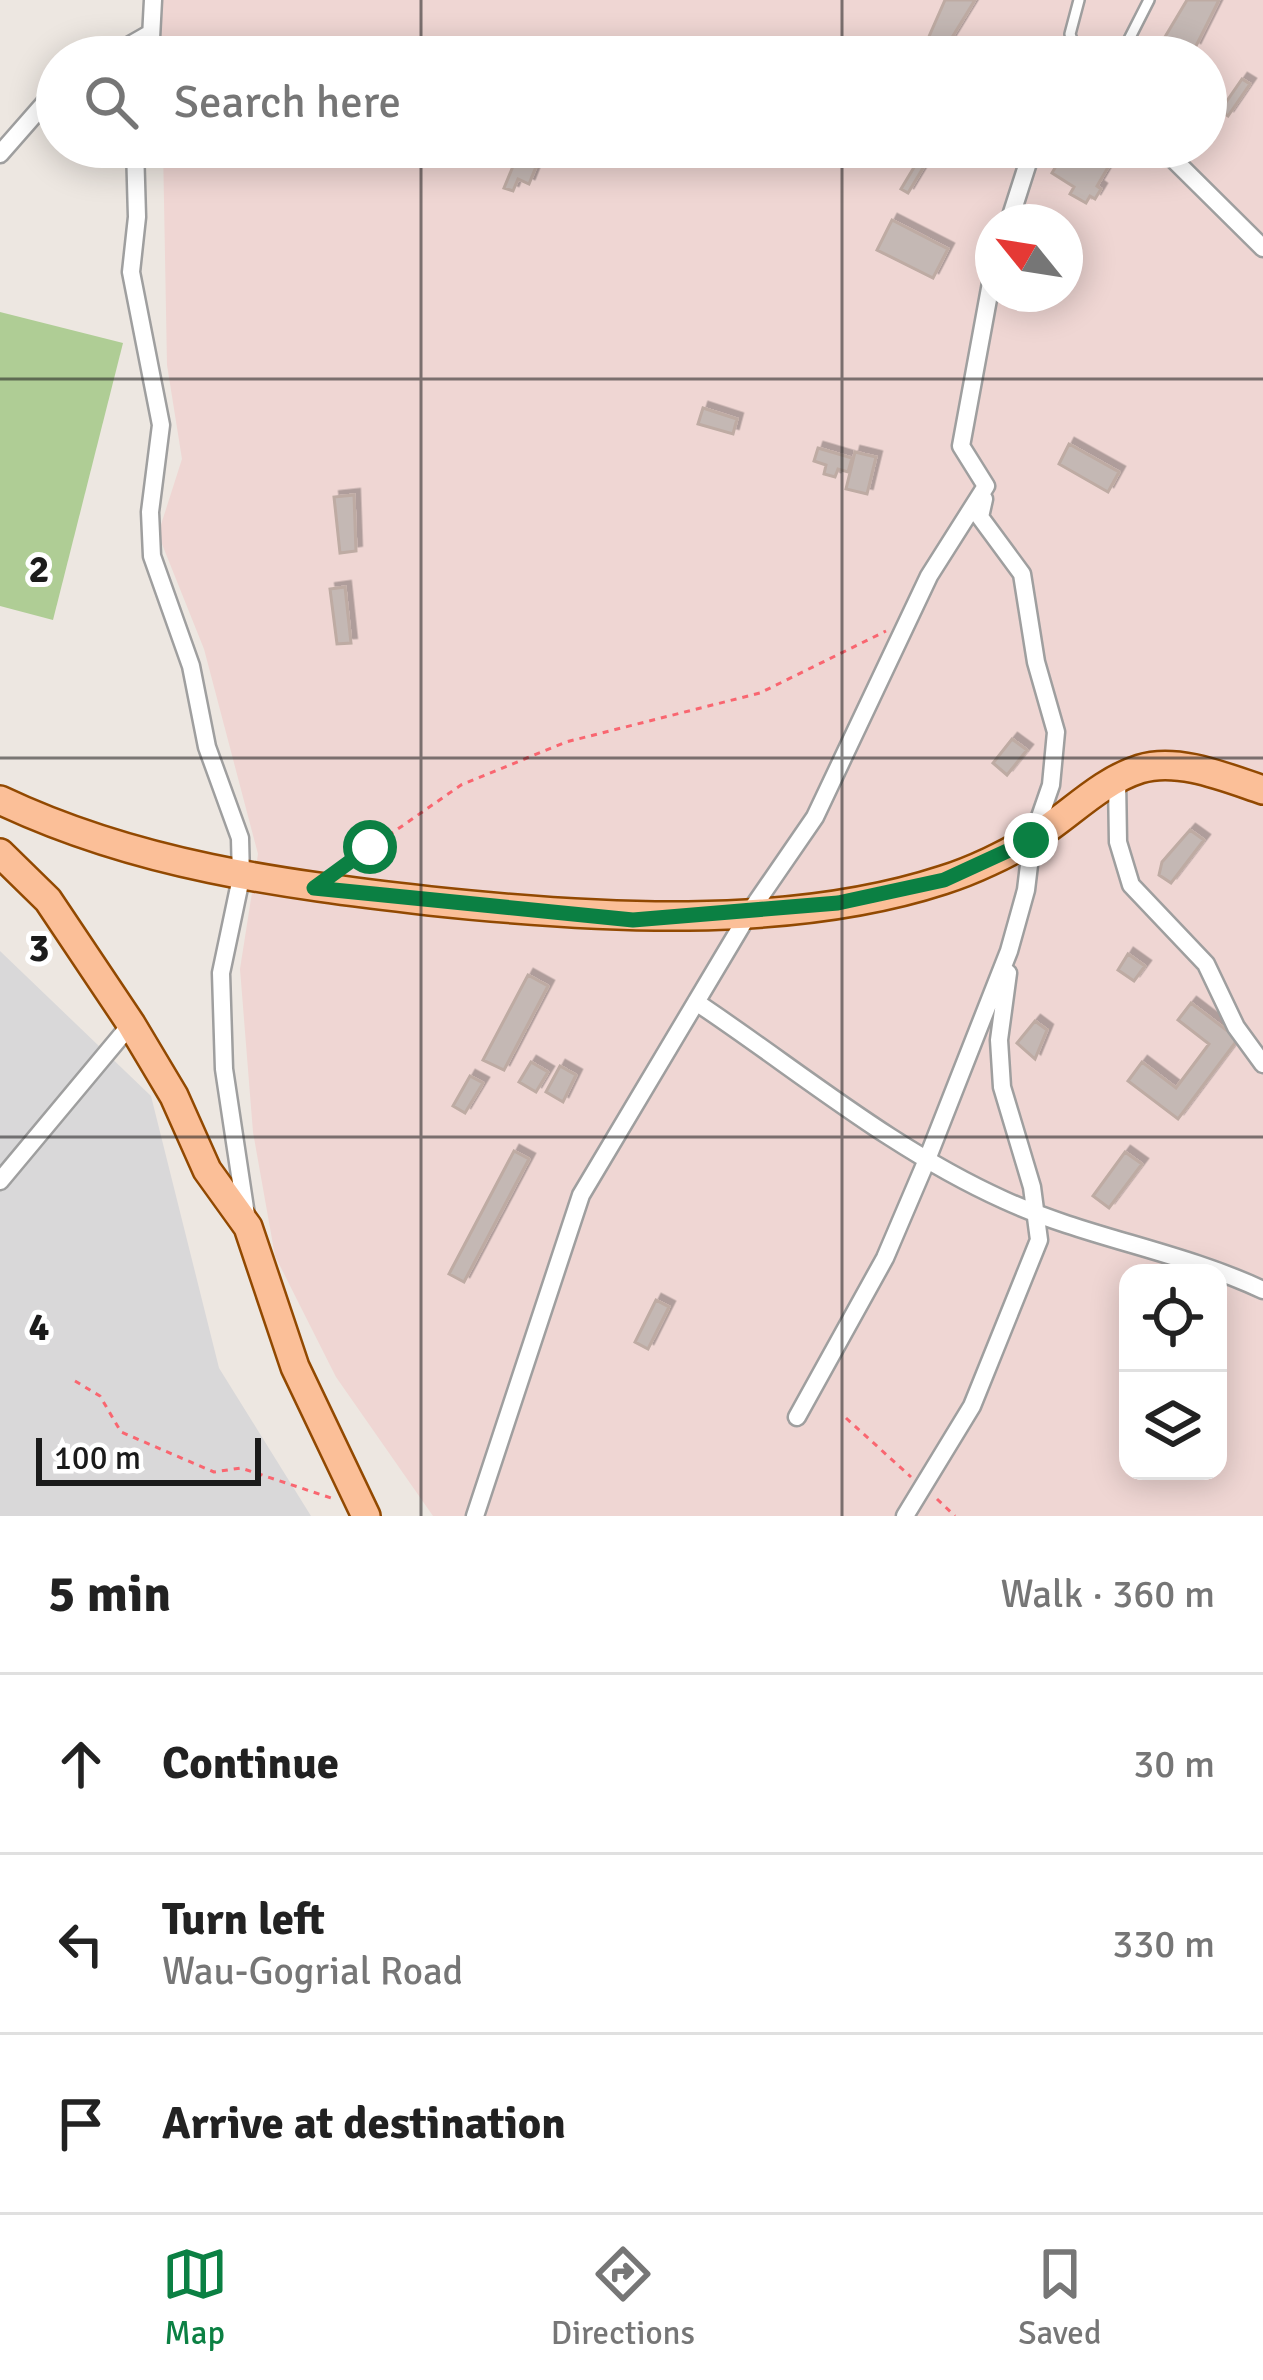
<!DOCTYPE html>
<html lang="en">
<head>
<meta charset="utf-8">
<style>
	body { margin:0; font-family:Signika,sans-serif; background:#f2f2f2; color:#222 }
	.controls { position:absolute; right:36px; bottom:36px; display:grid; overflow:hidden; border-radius:24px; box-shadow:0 6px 30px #0003 }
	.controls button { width:108px; height:108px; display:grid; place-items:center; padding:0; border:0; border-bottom:3px solid #e0e0e0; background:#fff; color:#222; font:60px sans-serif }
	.compass { position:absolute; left:975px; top:204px; width:108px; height:108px; border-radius:50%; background:#fff; box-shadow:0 6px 30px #0003; rotate:300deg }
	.scale { position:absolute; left:36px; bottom:30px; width:225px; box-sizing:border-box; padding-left:12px; border:6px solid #1b1b1b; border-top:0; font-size:33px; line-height:42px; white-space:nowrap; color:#1b1b1b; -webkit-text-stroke:9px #fff; paint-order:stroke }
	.stop { position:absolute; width:36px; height:36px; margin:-27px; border:9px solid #0b8043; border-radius:50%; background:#fff }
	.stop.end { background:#0b8043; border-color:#fff; box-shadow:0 3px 12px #0008 }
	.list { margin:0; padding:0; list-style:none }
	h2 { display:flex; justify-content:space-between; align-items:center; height:156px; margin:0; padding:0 48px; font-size:51px }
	h2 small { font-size:39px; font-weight:400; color:#767676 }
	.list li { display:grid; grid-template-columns:78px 1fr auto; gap:36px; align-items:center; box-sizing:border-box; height:180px; padding:0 48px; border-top:3px solid #e0e0e0 }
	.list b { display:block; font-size:45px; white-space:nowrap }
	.list p { margin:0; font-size:39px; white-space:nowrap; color:#767676 }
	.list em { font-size:39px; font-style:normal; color:#767676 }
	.icon { flex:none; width:66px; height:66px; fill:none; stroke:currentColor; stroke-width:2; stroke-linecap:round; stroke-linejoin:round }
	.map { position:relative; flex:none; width:1263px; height:1516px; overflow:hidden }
	.search { position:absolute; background:#fff; box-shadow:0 6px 30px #0003; left:36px; right:36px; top:36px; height:132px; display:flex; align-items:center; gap:30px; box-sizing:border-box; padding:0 42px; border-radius:66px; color:#767676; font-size:45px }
	.sheet { height:696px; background:#fff }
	nav { display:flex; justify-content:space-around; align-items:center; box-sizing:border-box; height:168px; border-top:3px solid #e0e0e0; background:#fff; font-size:33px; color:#767676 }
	nav a { display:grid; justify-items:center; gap:6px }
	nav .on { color:#0b8043 }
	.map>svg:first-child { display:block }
	.residential { fill:#d9d8d9 }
	.military { fill:#efd6d3; fill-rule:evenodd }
	.forest { fill:#afcd95 }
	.building { fill:#c4b8b4; stroke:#beaba3; stroke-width:3; filter:url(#shadow) }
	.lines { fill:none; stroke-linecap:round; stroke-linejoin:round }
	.lane-casing { stroke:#9f9f9f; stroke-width:14 }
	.street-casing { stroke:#9f9f9f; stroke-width:21 }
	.primary-casing { stroke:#924901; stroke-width:32 }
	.path { stroke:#f96670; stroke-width:3; stroke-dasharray:6 6; stroke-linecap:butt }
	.lane { stroke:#fff; stroke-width:9 }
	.street { stroke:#fff; stroke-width:16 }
	.primary { stroke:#fbbf98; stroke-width:27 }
	.route { stroke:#0b8043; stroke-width:15 }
	.grid { fill:none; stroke:#1b1b1b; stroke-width:3; stroke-opacity:0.55 }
	.grid-label { font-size:39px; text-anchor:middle; font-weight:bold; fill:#1b1b1b; stroke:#fff; stroke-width:10; stroke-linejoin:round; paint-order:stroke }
</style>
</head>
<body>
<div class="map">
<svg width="1263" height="1516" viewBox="0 0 1263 1516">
	<defs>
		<filter id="shadow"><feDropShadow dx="5.5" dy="-5.5" stdDeviation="0" flood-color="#0004"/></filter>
	</defs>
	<rect width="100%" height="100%" fill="#ede7e1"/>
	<path class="residential" d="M0 951 151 1096 219 1368 311 1516H0Z"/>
	<path class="military" d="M159 0H1263V1516H433L336 1377 275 1256 253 1132 240 969 258 854 204 649 158 534 182 459 167 365 163 147H1206V57H161ZM993 222H1065V294H993ZM1128 1273H1218V1471H1128Z"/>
	<path class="forest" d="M0 312 123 343 53 620 0 606Z"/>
	<path class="building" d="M945 0H975L940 57H920Z
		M1187 0H1219L1195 48 1191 46 1185 57H1153Z
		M1242 79 1250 84 1228 116 1220 111Z
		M521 147H544L529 184 518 179 513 191 504 188Z
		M1098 147H1120L1097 186 1101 189 1095 199 1090 196 1086 203 1070 194 1074 187 1052 173 1066 149 1089 162Z
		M925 149 932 153 908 193 901 189Z
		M892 220 948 249 933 278 877 250Z
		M703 408 737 419 733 434 698 424Z
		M1069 444 1119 472 1108 492 1059 464Z
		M818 448 852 458 848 472 838 469 835 477 824 474 826 465 814 461Z
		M855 452 876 457 867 494 846 489Z
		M354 495 356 551 340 553 334 497Z
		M345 587 351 643 337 644 330 589Z
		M1012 739 1027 750 1007 775 993 763Z
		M1190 830 1204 840 1171 883 1159 875 1162 862Z
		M1128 954 1145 966 1134 981 1118 970Z
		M528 975 548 986 504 1070 483 1060Z
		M1191 1003 1238 1039 1178 1119 1128 1081 1142 1062 1176 1088 1209 1044 1178 1020Z
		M1035 1021 1047 1030 1035 1059 1017 1043Z
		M531 1062 548 1072 536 1092 519 1082Z
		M560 1066 576 1075 563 1102 546 1092Z
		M470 1076 483 1083 465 1113 453 1106Z
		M514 1151 529 1159 464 1282 449 1274Z
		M1125 1152 1142 1164 1109 1208 1093 1196Z
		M656 1300 669 1307 648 1349 635 1342Z"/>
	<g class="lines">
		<g class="lane-casing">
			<path id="lane" d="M1078 57 1070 34 1079 0
				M1120 57 1149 0"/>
		</g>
		<g class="street-casing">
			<path id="street" d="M109 57 151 33
				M150 57 153 0
				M135 147 137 217 131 272 161 425 150 512 152 556 191 666 207 747 240 838 241 878 221 973 224 1069 246 1215
				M1161 147 1263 248
				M0 154 57 89
				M1009 222 1033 147
				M1117 780 1118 842 1131 885 1206 964 1236 1027 1263 1064
				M696 1002C798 1070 891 1149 1004 1200 1087 1238 1180 1251 1263 1290
				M0 1181 131 1024
				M797 1417 885 1258 926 1162 1009 951 1026 890 1032 840 1051 785 1056 732 1036 662 1022 574 980 517 984 499
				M475 1516 581 1195 751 910 815 817 929 576 986 486 961 446 993 272
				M905 1516 972 1406 1039 1240 1032 1187 1002 1087 999 1040 1008 973"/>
		</g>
		<g class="primary-casing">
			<path id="primary" d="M0 800C137 865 281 884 430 901 591 918 787 931 943 880 972 871 1008 854 1033 838 1069 816 1099 782 1140 769 1178 757 1227 778 1263 790
				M0 853 48 900 131 1024 174 1096 207 1170 248 1227 295 1367 366 1516"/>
		</g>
		<path class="path" d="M339 870 461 785 566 742 760 693 886 631
			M75 1381 100 1396 121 1432 214 1472 241 1468 334 1499
			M846 1418 911 1477
			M937 1499 955 1516"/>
		<use href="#lane" class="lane"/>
		<use href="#street" class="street"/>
		<use href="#primary" class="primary"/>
	</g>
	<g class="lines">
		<path class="route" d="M370 847 314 888 633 920 838 903 944 880 1031 840"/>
	</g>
	<path class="grid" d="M421 0V57M842 0V57M421 147V1516M842 147V1516M0 379H1263M0 758H1263M0 1137H1263"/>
	<g class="grid-label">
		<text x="39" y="582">2</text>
		<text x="39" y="961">3</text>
		<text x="39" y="1340">4</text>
	</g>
</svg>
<div class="controls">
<button><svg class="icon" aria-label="locate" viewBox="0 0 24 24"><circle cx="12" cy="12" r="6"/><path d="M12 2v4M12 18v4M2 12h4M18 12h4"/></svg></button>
<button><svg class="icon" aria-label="layers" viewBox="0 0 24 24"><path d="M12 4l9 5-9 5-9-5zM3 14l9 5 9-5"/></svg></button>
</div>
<svg class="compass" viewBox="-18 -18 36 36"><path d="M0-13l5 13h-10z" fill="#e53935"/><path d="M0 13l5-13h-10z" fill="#767676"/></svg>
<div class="scale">100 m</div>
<div class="stop" style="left:370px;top:847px"></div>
<div class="stop end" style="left:1031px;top:840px"></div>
<div class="search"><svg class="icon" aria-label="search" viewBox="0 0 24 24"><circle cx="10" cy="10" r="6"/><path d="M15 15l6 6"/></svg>Search here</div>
</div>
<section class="sheet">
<h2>5 min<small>Walk · 360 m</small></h2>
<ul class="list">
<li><svg class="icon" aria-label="ahead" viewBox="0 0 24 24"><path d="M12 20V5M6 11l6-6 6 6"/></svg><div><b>Continue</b></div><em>30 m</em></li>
<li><svg class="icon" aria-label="left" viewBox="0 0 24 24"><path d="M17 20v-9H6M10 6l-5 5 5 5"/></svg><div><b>Turn left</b><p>Wau-Gogrial Road</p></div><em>330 m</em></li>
<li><svg class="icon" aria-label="arrive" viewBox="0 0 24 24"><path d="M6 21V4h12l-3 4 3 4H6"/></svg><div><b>Arrive at destination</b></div></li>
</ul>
</section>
<nav>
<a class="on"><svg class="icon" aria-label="map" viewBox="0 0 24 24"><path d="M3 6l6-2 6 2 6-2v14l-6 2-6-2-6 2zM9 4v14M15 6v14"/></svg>Map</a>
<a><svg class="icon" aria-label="directions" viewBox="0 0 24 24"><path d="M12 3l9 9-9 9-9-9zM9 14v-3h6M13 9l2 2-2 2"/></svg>Directions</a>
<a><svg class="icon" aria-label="saved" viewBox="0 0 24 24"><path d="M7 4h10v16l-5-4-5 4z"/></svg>Saved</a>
</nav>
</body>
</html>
